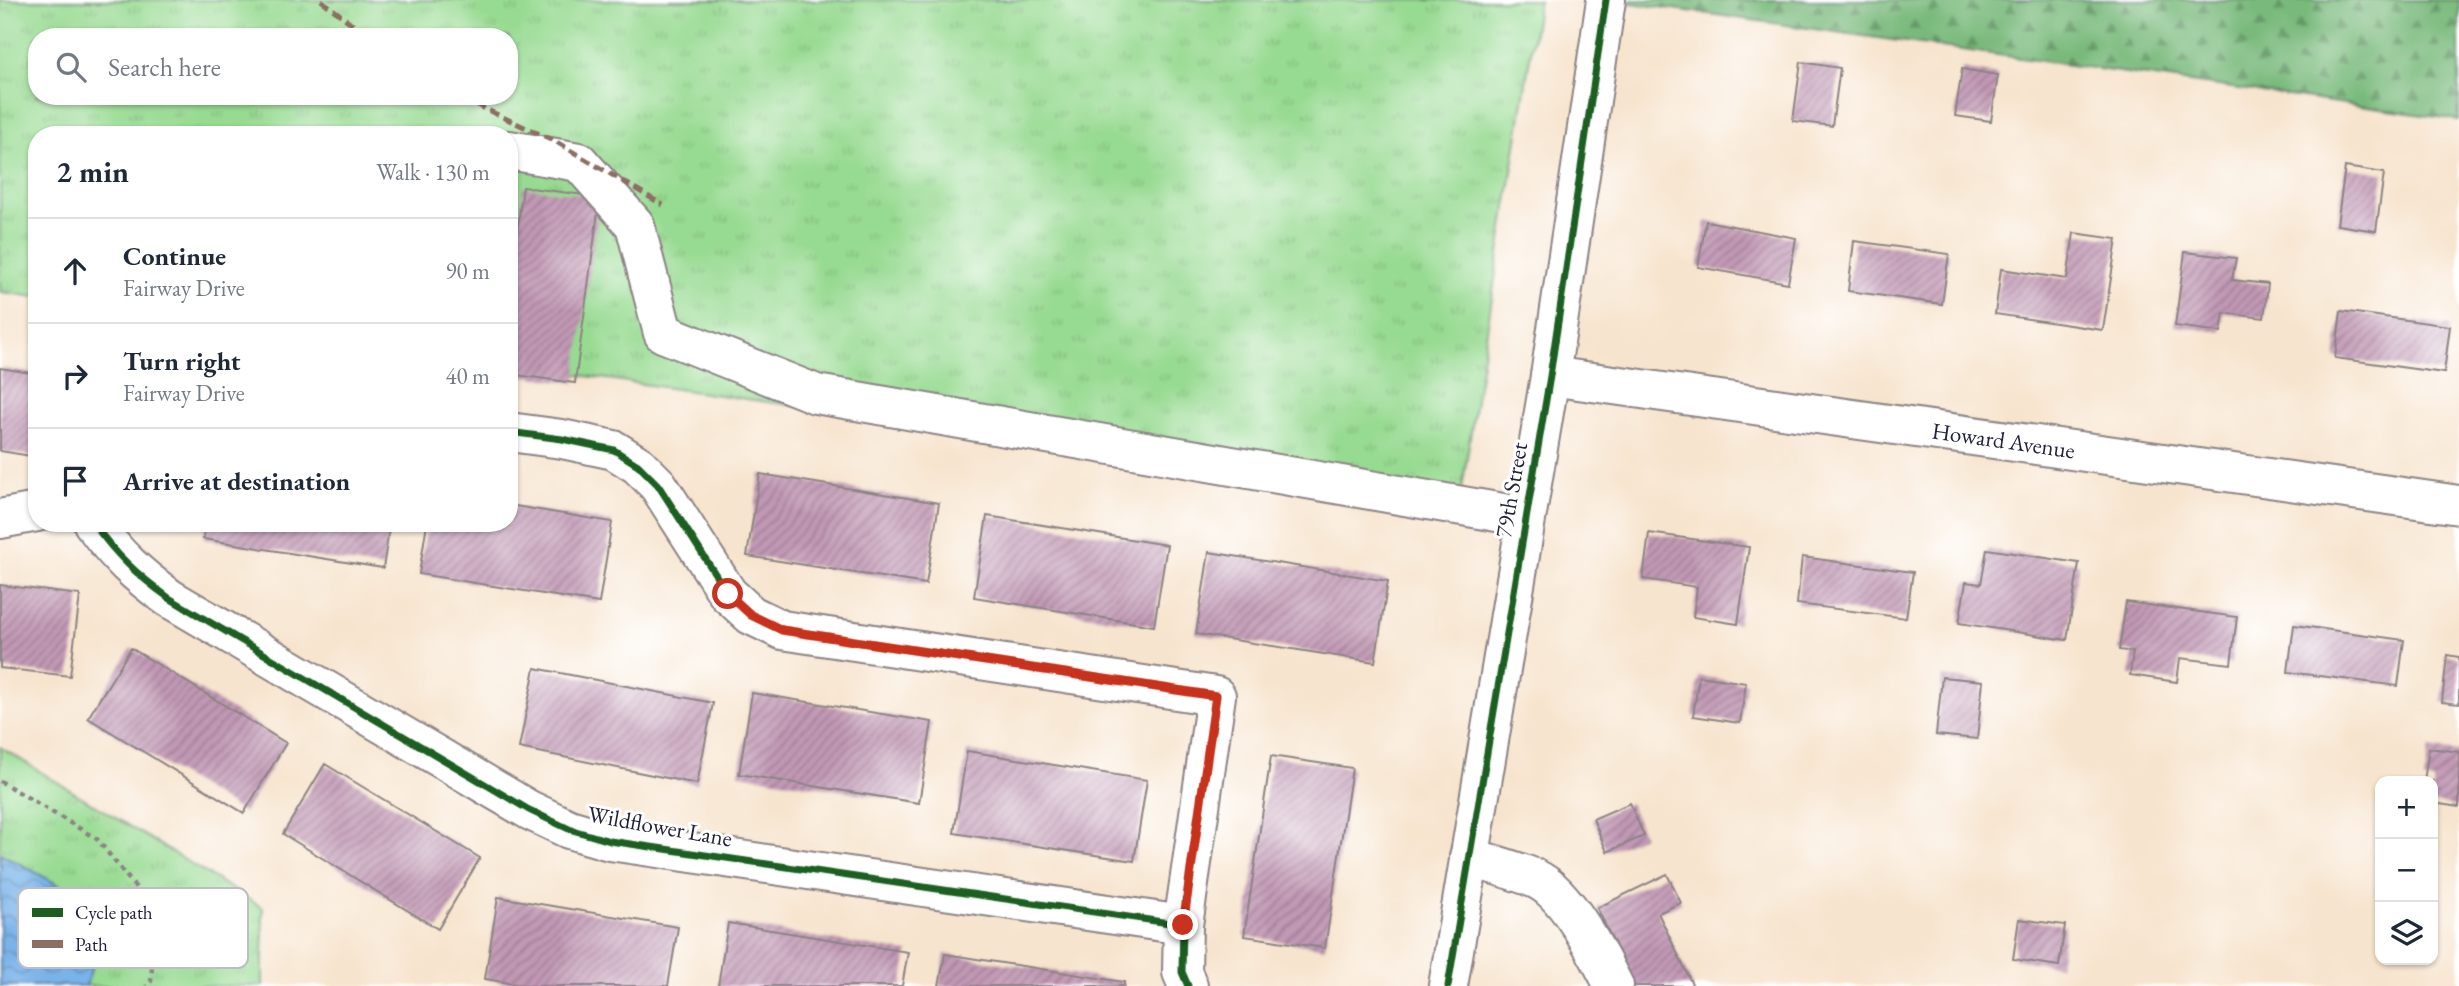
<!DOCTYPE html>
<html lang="en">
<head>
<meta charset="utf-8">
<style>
	body { margin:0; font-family:"EB Garamond",serif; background:#f2f2f3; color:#1f2937 }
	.controls { position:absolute; right:21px; bottom:21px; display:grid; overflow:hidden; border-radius:14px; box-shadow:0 2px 5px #0004 }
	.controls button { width:63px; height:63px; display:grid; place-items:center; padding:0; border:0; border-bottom:2px solid #e0e1e3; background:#fff; color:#1f2937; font:35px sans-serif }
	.stop { position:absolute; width:21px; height:21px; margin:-16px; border:5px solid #c8321e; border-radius:50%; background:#fff }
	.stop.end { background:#c8321e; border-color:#fff; box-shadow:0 2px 7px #0008 }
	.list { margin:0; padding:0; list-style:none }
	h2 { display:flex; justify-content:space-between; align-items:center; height:91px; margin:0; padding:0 28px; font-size:30px }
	h2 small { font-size:23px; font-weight:400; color:#747a83 }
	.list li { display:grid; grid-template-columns:46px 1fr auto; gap:21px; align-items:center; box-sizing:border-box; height:105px; padding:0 28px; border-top:2px solid #e0e1e3 }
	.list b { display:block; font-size:26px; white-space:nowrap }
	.list p { margin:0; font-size:23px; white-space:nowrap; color:#747a83 }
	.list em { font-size:23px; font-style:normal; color:#747a83 }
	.icon { flex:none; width:38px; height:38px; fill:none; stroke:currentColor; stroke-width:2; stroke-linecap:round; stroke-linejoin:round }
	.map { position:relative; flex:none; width:2459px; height:986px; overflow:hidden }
	.search { position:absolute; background:#fff; box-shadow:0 2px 5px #0004; left:28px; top:28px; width:490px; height:77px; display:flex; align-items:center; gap:18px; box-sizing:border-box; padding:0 24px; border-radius:28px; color:#747a83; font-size:26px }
	.panel { position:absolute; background:#fff; box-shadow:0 2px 5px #0004; left:28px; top:126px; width:490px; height:406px; border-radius:28px }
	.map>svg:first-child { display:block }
	.grass { fill:url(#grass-tufts); stroke:#5c7e66; stroke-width:2; fill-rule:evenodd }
	.forest { fill:url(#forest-firs); stroke:#4e6e5b; stroke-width:2 }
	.water { fill:url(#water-waves); stroke:#4e6a92; stroke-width:2 }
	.building { fill:url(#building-hatch) }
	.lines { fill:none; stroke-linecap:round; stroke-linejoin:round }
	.minor-casing { stroke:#8c8384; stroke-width:42 }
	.path { stroke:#8c8384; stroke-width:4.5; stroke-dasharray:5 5; stroke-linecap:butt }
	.minor { stroke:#fff; stroke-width:38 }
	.quiet { stroke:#8d6e63; stroke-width:5; stroke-dasharray:10 5; stroke-linecap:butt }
	.cycleway-casing { stroke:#fff; stroke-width:11 }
	.cycleway { stroke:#1b5e20; stroke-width:7 }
	.route { stroke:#c8321e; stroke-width:9 }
	.labels { text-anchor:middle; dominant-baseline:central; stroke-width:6; stroke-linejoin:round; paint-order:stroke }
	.street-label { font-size:23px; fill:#22223b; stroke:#fff }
	.key { fill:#fff; stroke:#bdbdc4; stroke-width:2 }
	.key-label { font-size:19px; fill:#22223b }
</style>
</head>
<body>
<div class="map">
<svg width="2459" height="986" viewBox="0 0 2459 986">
	<defs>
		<pattern id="grass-tufts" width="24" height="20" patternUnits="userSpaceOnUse" patternTransform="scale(1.75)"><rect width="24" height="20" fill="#97da91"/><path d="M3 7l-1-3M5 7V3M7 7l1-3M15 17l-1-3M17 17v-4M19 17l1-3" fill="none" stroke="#82bb7e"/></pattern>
		<pattern id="forest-firs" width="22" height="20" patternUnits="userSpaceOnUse" patternTransform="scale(1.75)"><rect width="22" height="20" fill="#79ba7b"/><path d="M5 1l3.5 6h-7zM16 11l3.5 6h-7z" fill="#639766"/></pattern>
		<pattern id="water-waves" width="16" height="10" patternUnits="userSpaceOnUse" patternTransform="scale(1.75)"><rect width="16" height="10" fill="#79b3e9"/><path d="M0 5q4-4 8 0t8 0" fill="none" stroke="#6391be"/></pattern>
		<pattern id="building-hatch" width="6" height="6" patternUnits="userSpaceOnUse" patternTransform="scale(1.75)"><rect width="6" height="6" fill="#c299b5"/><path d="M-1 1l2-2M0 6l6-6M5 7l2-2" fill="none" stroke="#9d7c94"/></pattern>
	</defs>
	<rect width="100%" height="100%" fill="#fff"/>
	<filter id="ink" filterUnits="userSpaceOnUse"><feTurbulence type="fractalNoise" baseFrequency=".0143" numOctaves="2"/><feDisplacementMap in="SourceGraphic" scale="14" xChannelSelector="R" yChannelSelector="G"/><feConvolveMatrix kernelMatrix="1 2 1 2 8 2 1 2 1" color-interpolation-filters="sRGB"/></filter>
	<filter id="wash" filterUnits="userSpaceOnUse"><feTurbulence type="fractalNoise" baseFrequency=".00686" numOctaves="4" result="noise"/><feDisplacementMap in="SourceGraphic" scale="28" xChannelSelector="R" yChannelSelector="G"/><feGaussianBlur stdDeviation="1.57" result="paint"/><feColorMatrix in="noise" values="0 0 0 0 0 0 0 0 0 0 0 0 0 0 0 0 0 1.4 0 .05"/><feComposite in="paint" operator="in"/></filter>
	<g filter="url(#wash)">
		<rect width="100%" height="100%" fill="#f7e4ce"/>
		<path class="grass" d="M0 0H1539L1460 501 509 365V135H37V297L0 292ZM37 37H509V96H37Z
			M0 747 263 908V986H0Z"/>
		<path class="forest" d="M1630 0H2459V120L1630 3Z"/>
		<path class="water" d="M0 853 77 895 91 919 98 947 86 986H0Z"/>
		<g id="blocks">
			<path class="building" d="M1801 62 1840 68 1832 126 1793 121Z
				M1962 69 1998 75 1991 121 1955 116Z
				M2345 167 2384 173 2376 231 2337 225Z
				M523 187 600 197 575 383 509 374V291Z
				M1706 221 1796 238 1788 283 1698 267Z
				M2074 233 2117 239 2103 330 1995 314 2001 269 2067 279Z
				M1854 241 1949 254 1942 304 1848 291Z
				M2185 252 2236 258 2232 280 2268 284 2264 318 2224 313 2221 332 2175 326Z
				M2341 311 2450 326 2444 373 2335 358Z
				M0 368 37 374V457L0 451Z
				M760 474 939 503 926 584 747 556Z
				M509 505 612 522 599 603 419 574 427 523H509Z
				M987 516 1167 545 1154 626 974 597Z
				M206 523H390L383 568 203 539Z
				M1649 533 1749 547 1738 624 1693 617 1697 587 1643 579Z
				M1987 549 2079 563 2067 640 1959 623 1966 582 1981 584Z
				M1209 552 1388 581 1375 662 1196 634Z
				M1802 557 1913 572 1906 618 1797 604Z
				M0 585 80 595 70 676 0 668Z
				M2126 602 2237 617 2231 664 2180 658 2177 682 2130 675 2133 652 2119 650Z
				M2294 625 2404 640 2398 686 2288 672Z
				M131 648 286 743 244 813 88 718Z
				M2447 655 2459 657V704L2442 702Z
				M535 668 713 703 697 784 519 748Z
				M1699 676 1746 683 1740 723 1693 716Z
				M1942 677 1983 681 1977 739 1936 735Z
				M752 693 932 722 919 803 739 774Z
				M2429 748 2459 752V807L2433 803V781H2424Z
				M967 751 1147 780 1134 861 954 833Z
				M1271 756 1352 768 1325 948 1244 936Z
				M325 764 480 858 438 929 283 834Z
				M1630 803 1644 836 1607 852 1593 819Z
				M1667 874 1681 903 1658 913 1693 986H1635L1597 908Z
				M498 897 678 927 668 986H528L485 979Z
				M2019 919 2065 925 2059 966 2013 959Z
				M728 923 908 952 902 986H718Z
				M945 954 1124 982V986H939Z"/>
		</g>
	</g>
	<g filter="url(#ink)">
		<use href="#blocks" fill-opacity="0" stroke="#8c8384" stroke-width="2"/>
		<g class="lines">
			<g class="minor-casing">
				<g id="minor">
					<path d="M509 150 579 162 635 225 663 333 816 394 1526 517"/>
					<path id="s1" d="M1550 376 2459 505"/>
					<path d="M509 432 562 439 614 450 638 465 658 485 728 594 751 615 782 630 1216 696 1183 925 1182 972 1188 986"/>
					<path d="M0 519 37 512"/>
					<path d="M93 523C117 556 136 574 169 598L529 810 569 829 610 841 1183 925"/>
					<path d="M1469 857C1491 864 1515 870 1536 879 1567 893 1599 956 1614 986"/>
					<path d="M1448 986 1550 376 1606 0"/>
				</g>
			</g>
			<path class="path" d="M0 781 97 839 144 898 155 925 151 981 146 986"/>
			<use href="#minor" class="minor"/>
			<path class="quiet" d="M321 0 369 37
				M463 96 485 109 553 140 663 205"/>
			<g class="cycleway-casing">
				<path id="cycleway" d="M509 432 562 439 614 450 638 465 658 485 728 594 751 615 782 630 1216 696 1183 925 1182 972 1188 986
					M93 523C117 556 136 574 169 598L529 810 569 829 610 841 1183 925
					M1448 986 1550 376 1606 0"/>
			</g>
			<use href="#cycleway" class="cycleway"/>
		</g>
	</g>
	<g class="lines" filter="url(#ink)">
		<path class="route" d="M728 594 751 615 782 630 1216 696 1183 925"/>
	</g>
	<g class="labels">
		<g class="street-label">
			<text stroke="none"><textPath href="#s1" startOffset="458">Howard Avenue</textPath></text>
			<text transform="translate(1511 490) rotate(-80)">79th Street</text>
			<text transform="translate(660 826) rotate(10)">Wildflower Lane</text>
		</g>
	</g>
	<rect x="18" y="888" width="230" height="80" rx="10" class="key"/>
	<rect x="32" y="908" width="31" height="9" fill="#1b5e20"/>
	<rect x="32" y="940" width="31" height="8" fill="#8d6e63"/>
	<g class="key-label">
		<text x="75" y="919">Cycle path</text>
		<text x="75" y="951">Path</text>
	</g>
</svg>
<div class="controls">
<button>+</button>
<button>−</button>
<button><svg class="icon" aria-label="layers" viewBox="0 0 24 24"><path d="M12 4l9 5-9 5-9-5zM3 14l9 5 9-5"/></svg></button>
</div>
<div class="stop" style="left:728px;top:594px"></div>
<div class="stop end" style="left:1183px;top:925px"></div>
<div class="search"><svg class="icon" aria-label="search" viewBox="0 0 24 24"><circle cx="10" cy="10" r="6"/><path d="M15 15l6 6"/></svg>Search here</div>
<section class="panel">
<h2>2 min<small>Walk · 130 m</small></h2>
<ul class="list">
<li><svg class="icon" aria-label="ahead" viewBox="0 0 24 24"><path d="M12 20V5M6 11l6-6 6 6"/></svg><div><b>Continue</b><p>Fairway Drive</p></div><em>90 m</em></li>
<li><svg class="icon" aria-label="right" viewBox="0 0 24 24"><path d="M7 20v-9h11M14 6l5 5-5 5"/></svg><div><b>Turn right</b><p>Fairway Drive</p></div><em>40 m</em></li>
<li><svg class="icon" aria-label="arrive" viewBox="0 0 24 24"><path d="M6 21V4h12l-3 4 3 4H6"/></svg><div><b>Arrive at destination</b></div></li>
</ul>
</section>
</div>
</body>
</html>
